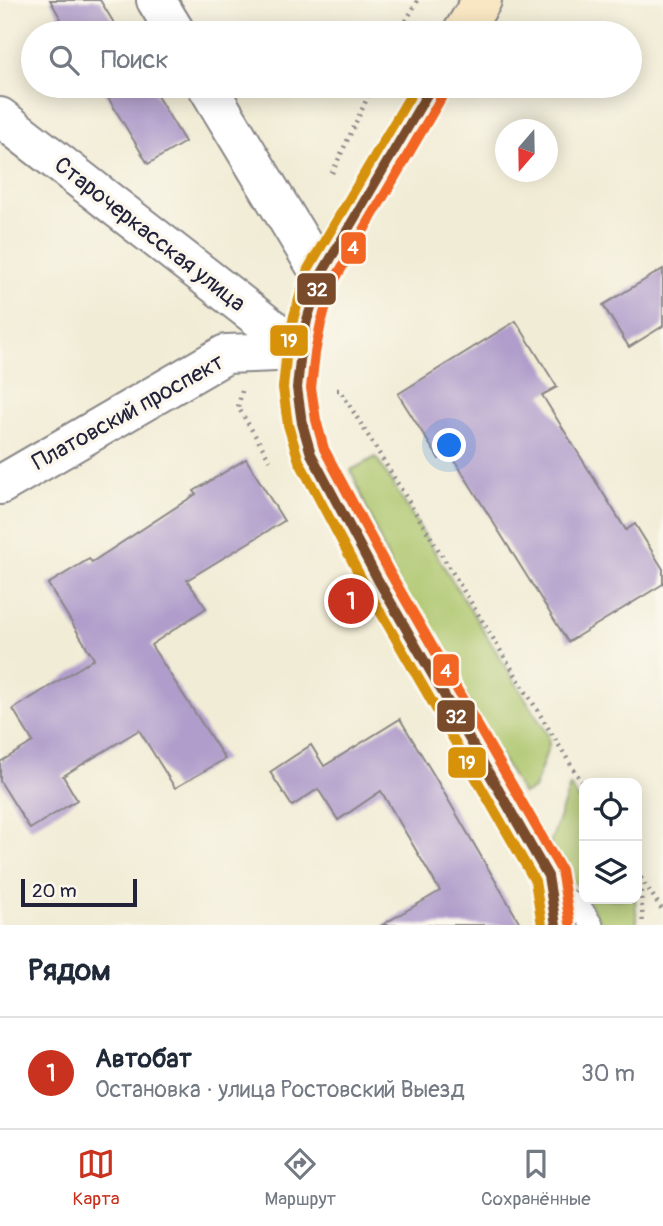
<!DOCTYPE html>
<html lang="ru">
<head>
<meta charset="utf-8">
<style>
	body { margin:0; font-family:Pangolin,sans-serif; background:#f6f6f7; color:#1f2937 }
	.controls { position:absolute; right:21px; bottom:21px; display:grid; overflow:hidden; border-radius:14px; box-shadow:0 4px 18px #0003 }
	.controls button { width:63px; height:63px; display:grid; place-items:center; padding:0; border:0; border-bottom:2px solid #e0e1e3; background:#fff; color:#1f2937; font:35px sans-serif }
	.compass { position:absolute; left:495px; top:119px; width:63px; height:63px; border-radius:50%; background:#fff; box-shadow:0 4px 18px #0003; rotate:200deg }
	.scale { position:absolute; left:21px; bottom:18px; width:116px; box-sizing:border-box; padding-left:7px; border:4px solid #22223b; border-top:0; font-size:19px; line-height:24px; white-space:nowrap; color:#22223b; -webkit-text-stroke:5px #fbf7ec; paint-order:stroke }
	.you { position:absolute; left:450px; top:446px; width:24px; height:24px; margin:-18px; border:5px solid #fff; border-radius:50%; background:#1a73e8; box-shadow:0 0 0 10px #1a73e833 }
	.badge { display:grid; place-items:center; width:46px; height:46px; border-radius:50%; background:#c8321e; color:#fff; font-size:23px; font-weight:700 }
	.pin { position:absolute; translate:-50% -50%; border:4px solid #fff; box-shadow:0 2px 7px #0006 }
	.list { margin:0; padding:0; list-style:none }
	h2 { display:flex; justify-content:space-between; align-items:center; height:91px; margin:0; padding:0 28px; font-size:30px }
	h2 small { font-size:23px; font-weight:400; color:#747a83 }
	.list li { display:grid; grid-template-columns:46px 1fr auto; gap:21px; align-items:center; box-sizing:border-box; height:112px; padding:0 28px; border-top:2px solid #e0e1e3 }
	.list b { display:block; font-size:26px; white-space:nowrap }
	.list p { margin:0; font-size:23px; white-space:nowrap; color:#747a83 }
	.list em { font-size:23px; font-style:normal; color:#747a83 }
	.icon { flex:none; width:38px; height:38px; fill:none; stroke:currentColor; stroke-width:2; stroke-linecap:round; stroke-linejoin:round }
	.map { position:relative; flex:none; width:663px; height:925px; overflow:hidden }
	.search { position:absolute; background:#fff; box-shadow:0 4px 18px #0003; left:21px; right:21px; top:21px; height:77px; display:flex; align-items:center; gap:18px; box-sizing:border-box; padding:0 24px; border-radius:38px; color:#747a83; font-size:26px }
	.sheet { height:203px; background:#fff }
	nav { display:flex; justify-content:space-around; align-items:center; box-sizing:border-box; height:98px; border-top:2px solid #e0e1e3; background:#fff; font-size:19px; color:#747a83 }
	nav a { display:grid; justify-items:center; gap:4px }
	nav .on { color:#c8321e }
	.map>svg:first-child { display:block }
	.green { fill:#acc56b; stroke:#677453; stroke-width:2 }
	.building { fill:#b09dcb }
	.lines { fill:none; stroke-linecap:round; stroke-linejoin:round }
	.lane-casing { stroke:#8a8788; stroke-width:24 }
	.street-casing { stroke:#8a8788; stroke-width:42 }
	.secondary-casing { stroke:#8a8788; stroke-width:42 }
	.path { stroke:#8a8788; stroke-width:4.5; stroke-dasharray:2 5; stroke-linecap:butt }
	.lane { stroke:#fff; stroke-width:21 }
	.street { stroke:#fff; stroke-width:38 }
	.secondary { stroke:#f9e7c3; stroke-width:38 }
	.bus-1-casing { stroke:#fbf7ec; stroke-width:16 }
	.bus-2-casing { stroke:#fbf7ec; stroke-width:16 }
	.bus-3-casing { stroke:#fbf7ec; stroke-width:16 }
	.bus-1 { stroke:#7a4b2a; stroke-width:10 }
	.bus-2 { stroke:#d79209; stroke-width:10 }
	.bus-3 { stroke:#f26522; stroke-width:10 }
	.labels { text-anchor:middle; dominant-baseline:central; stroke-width:7; stroke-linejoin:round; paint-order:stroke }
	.street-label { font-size:23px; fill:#22223b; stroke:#fbf7ec }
	.line-badge { stroke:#fbf7ec; stroke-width:2.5 }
	.badge-label { font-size:19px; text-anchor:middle; font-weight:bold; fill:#fff }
</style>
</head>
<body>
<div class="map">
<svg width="663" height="925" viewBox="0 0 663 925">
	<rect width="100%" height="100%" fill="#fbf7ec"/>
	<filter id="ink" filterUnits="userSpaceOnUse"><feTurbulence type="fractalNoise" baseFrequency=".0143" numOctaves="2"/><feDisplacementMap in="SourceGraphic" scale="14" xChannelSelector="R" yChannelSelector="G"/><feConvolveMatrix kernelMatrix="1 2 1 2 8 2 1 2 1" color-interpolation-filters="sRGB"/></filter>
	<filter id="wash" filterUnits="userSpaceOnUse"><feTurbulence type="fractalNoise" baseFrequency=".00686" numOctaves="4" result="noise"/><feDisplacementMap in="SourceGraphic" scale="28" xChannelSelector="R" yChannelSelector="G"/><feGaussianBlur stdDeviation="1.57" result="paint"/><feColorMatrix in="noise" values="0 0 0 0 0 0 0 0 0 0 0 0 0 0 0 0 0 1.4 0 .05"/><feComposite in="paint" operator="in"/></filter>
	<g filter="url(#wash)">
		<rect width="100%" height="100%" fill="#f1ecd5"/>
		<path class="green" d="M376 457 548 735 549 745 534 789 523 794 398 583 351 470Z
			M570 786 584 808V895L549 847Z
			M587 899H635L637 925H602Z"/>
		<g id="blocks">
			<path class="building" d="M50 0H100L120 33H69Z
				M101 86H151L185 142 148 164Z
				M663 269V326L629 347 603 305Z
				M516 321 557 387 542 395 626 530 635 524 663 569V584L568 642 450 453 439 459 398 394Z
				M246 459 284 521 187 580 206 608 151 645 225 759 175 788 139 730 63 776 77 800 30 829 0 781V762L33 742 13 709 94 659 48 584 89 559 92 562 196 494 194 491Z
				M400 719 432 772 521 925H382L440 891 381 791 338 820 318 789 292 806 270 772 311 745 324 766Z"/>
		</g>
	</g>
	<g filter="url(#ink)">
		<use href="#blocks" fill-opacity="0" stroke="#8a8788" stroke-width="2"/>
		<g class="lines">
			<g class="lane-casing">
				<path id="lane" d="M550 887 583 911 592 925"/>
			</g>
			<g class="street-casing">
				<path id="street" d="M156 0 176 33
					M207 86 321 275
					M0 117 301 351
					M0 485 226 354 301 351"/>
			</g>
			<g class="secondary-casing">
				<path id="secondary" d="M462 33 482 0
					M432 86 321 275 307 320 301 351 297 388 302 423 311 454 378 580 548 876 556 925"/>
			</g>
			<path class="path" d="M399 33 418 0
				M332 173 373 86
				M337 390H340L584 786
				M242 391 238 407 270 460
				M637 872 663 911
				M640 877 643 925"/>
			<use href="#lane" class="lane"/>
			<use href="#street" class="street"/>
			<use href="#secondary" class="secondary"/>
			<g class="bus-1-casing">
				<path id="bus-1" d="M432 86 321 275 307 320 301 351 297 388 302 423 311 454 378 580 548 876 556 925"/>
			</g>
			<g class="bus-2-casing">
				<path id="bus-2" d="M416 86 308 269 294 316 287 349 283 388 288 425 299 461 366 587 535 881 542 925"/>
			</g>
			<g class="bus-3-casing">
				<path id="bus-3" d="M444 93 334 281 321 323 315 353 311 388 316 420 324 449 390 573 561 870 570 923"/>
			</g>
			<use href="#bus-1" class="bus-1"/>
			<use href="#bus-2" class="bus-2"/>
			<use href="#bus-3" class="bus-3"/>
		</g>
	</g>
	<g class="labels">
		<g class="street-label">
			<text transform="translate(150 234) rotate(38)">Старочеркасская улица</text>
			<text transform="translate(128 412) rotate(-29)">Платовский проспект</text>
		</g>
	</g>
	<g class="line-badge">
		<rect x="340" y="231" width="27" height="34" rx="7" fill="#f26522"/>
		<rect x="296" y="272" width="41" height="34" rx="7" fill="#7a4b2a"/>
		<rect x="269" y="324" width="40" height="33" rx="7" fill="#d79209"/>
		<rect x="432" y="653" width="28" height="34" rx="7" fill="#f26522"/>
		<rect x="436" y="699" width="40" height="34" rx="7" fill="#7a4b2a"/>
		<rect x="447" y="746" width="40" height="33" rx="7" fill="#d79209"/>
	</g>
	<g class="badge-label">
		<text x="353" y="254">4</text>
		<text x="317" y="296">32</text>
		<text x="289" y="347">19</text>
		<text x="446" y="677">4</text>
		<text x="456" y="723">32</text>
		<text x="467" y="769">19</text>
	</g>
</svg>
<div class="controls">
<button><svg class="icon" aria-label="locate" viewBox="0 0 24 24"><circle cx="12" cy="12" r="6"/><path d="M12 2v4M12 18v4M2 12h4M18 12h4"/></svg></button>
<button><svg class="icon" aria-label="layers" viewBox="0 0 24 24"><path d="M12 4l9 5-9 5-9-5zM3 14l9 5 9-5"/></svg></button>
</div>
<svg class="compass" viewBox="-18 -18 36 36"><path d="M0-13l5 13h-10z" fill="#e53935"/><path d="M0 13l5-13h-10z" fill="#747a83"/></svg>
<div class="scale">20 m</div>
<div class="you"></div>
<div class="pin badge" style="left:351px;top:601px">1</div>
<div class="search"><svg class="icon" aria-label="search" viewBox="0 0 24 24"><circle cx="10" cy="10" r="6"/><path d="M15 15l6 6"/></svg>Поиск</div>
</div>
<section class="sheet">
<h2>Рядом<small></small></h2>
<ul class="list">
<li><span class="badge">1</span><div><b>Автобат</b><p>Остановка · улица Ростовский Выезд</p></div><em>30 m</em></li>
</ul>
</section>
<nav>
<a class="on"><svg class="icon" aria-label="map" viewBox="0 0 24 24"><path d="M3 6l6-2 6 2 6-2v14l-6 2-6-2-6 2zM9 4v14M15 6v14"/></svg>Карта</a>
<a><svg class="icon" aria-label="directions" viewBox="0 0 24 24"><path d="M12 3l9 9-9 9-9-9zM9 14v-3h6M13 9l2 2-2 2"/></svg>Маршрут</a>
<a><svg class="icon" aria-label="saved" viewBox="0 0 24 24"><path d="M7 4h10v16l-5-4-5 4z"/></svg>Сохранённые</a>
</nav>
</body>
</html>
